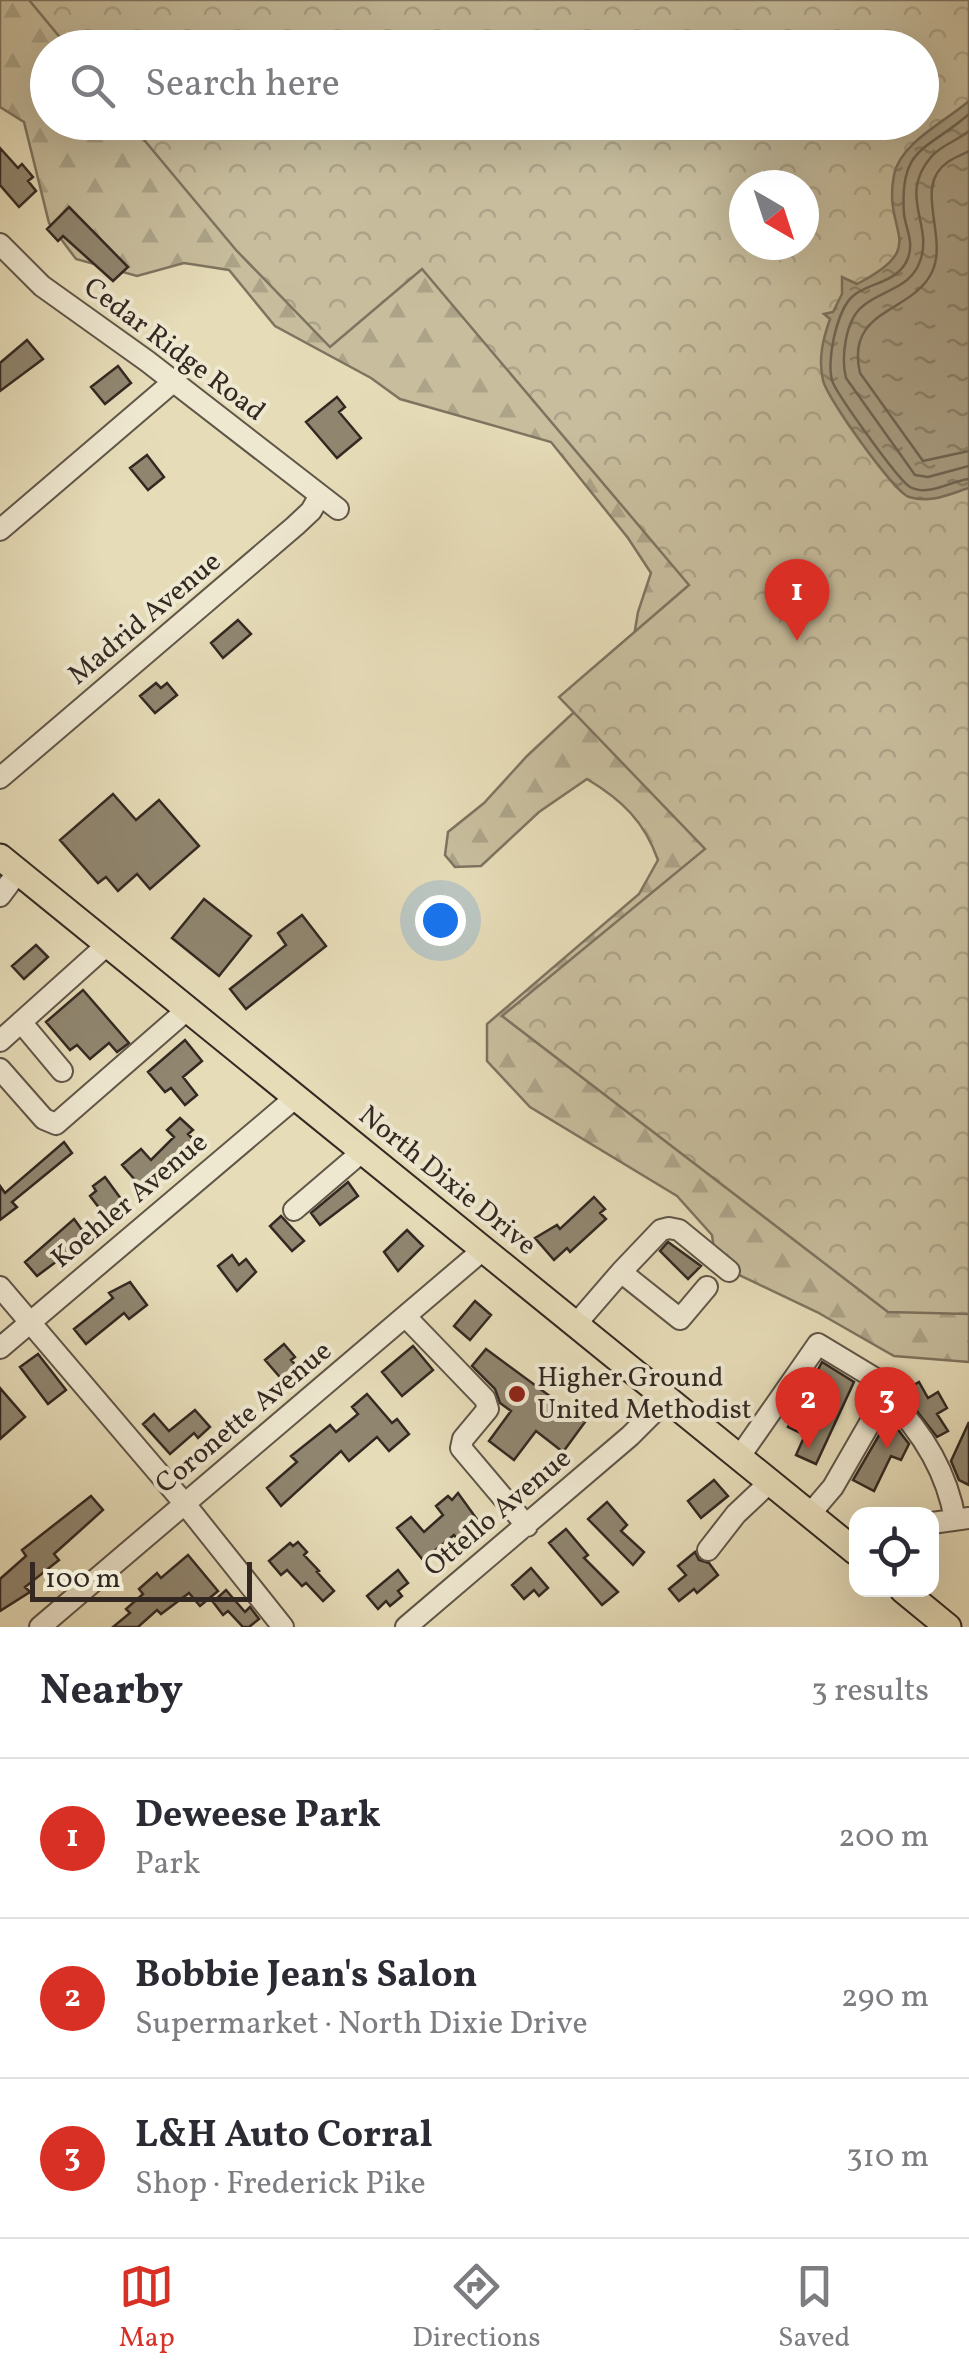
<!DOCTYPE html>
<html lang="en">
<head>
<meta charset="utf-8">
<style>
	body { margin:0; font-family:Vollkorn,serif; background:#f2f2f3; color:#2b2b33 }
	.controls { position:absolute; right:30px; bottom:30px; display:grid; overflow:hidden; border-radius:20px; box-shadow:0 10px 40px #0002 }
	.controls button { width:90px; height:90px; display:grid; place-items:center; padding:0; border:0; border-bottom:2px solid #e1e1e2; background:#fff; color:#2b2b33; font:50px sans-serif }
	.compass { position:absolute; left:729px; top:170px; width:90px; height:90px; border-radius:50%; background:#fff; box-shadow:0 10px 40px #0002; rotate:141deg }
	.scale { position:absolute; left:30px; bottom:25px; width:222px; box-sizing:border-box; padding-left:10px; border:5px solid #332922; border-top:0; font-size:28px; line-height:35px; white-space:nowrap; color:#332922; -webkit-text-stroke:8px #efe8d1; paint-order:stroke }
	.you { position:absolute; left:440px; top:920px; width:35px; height:35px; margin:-25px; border:8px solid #fff; border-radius:50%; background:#1a73e8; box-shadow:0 0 0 15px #1a73e833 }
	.badge { display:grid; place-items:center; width:65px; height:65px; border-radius:50%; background:#d93025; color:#fff; font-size:32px; font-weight:700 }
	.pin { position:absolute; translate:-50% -82px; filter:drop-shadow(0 2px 5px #0008) }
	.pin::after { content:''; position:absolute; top:52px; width:35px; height:30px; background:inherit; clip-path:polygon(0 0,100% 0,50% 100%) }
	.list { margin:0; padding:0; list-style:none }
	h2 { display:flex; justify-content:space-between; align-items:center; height:130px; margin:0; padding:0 40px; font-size:42px }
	h2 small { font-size:32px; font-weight:400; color:#7c7c81 }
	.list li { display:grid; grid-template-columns:65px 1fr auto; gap:30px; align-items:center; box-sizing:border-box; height:160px; padding:0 40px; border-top:2px solid #e1e1e2 }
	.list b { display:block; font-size:38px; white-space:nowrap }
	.list p { margin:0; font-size:32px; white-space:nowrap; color:#7c7c81 }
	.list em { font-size:32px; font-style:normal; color:#7c7c81 }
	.icon { flex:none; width:55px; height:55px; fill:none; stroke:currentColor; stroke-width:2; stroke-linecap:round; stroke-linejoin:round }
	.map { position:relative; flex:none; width:969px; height:1627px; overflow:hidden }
	.search { position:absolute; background:#fff; box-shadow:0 10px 40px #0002; left:30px; right:30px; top:30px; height:110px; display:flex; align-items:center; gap:25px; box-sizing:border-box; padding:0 35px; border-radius:55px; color:#7c7c81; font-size:38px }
	.sheet { height:610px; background:#fff }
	nav { display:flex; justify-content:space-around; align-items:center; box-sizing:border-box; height:140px; border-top:2px solid #e1e1e2; background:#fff; font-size:28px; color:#7c7c81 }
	nav a { display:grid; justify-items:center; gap:5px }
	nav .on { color:#d93025 }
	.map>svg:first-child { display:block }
	.forest { fill:url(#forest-firs); stroke:#7e7460; stroke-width:2.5 }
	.park { fill:url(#park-crowns); stroke:#7e7460; stroke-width:2.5; fill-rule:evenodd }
	.water { fill:url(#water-ripples); stroke:#7a705d; stroke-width:2.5 }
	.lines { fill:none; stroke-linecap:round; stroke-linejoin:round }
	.shore { stroke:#6e6454; stroke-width:2.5 }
	.building { fill:#908670; stroke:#332922; stroke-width:2.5 }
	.minor-casing { stroke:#605648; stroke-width:24 }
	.major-casing { stroke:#332922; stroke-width:29 }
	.minor { stroke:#efe8d1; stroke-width:20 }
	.major { stroke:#e6dcb8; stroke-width:25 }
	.poi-dot { fill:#8f2418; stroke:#efe8d1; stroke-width:4 }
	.labels { text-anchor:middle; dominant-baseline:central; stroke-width:8; stroke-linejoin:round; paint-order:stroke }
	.street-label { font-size:28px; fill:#332922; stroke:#efe8d1 }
	.poi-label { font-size:28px; fill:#332922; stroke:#efe8d1; text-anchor:start }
</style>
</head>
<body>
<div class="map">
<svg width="969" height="1627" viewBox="0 0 969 1627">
	<defs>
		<pattern id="forest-firs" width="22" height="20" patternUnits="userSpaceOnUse" patternTransform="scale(2.5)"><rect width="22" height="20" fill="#c8be9e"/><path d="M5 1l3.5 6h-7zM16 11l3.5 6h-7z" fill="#aca388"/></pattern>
		<pattern id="park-crowns" width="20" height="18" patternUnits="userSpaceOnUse" patternTransform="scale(2.5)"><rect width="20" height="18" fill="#c8be9e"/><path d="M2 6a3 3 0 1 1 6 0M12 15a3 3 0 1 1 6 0" fill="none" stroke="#aca388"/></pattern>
		<pattern id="water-ripples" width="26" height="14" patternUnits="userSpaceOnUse" patternTransform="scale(2.5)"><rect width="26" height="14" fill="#a99f85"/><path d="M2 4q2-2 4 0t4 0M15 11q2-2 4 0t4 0" fill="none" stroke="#8a826c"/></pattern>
	</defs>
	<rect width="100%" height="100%" fill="#e6dcb8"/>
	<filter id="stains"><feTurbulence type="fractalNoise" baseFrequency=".002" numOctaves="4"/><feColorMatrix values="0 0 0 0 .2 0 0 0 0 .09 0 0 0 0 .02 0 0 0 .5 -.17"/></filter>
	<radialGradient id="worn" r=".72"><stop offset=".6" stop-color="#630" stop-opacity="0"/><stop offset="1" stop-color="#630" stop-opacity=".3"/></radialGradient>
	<path class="forest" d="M0 0H639L623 47 48 48V122L596 123 744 281 969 888V1362L894 1356 817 1312 716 1264 712 1235 677 1196 530 1107 487 1061V1024L639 894 658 860C644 821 622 800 587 779L539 812 481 866 455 867 445 855 448 832 484 803 527 756 630 660 638 612 651 573 628 538 551 442 400 399 371 378 275 326 229 270 184 263 137 276 76 259 49 223 24 122 0 107Z"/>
	<path class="park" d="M29 0H969V1314L888 1312 502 1016 705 849 559 697 689 585 422 269 330 347 236 250 130 123 922 122V48L68 47ZM744 185H804V245H744Z"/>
	<path class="water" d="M969 101V488C949 494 931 504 909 497 894 492 826 397 823 380 818 359 823 339 830 319L824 314 833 312 842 294V277L857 284C932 245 882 235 894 175 900 143 946 121 969 101Z"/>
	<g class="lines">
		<path class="shore" d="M969 114C927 151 899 146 904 214 906 230 914 241 908 258 899 283 867 283 853 296 837 309 825 364 833 383 840 398 898 480 910 487 929 497 950 481 969 479
			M969 131C957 141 941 145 931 157 896 198 937 227 918 266 907 289 880 291 863 306 845 320 841 358 846 378L915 475 928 477 969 466
			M969 151C962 155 955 157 948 162 912 186 949 236 932 272 912 314 845 308 860 373L923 461 969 451"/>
	</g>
	<path class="building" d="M0 148 18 168 22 164 33 177 28 181 36 191 19 207 0 185Z
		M69 207 128 267 113 281 63 236 58 241 47 229Z
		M27 340 43 359 0 391V363Z
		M118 366 131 383 105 404 91 387Z
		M337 397 345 407 339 412 361 438 337 458 306 422Z
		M147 455 164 477 148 490 130 468Z
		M238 620 251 634 223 658 211 643Z
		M156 683 161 688 167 683 177 695 155 713 140 696Z
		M113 794 136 820 159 800 199 846 150 889 137 874 118 891 106 877 98 883 60 840Z
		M204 899 251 936 219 976 172 938Z
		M302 915 326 946 246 1009 230 989 286 945 278 933Z
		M36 945 48 957 24 979 12 966Z
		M83 990 129 1043 117 1052 109 1043 90 1059 77 1045 70 1050 46 1022Z
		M185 1040 202 1061 183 1077 197 1095 185 1105 171 1088 165 1092 148 1072Z
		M180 1118 193 1130 188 1134 195 1141 142 1188 122 1165 141 1149 151 1160 174 1137 167 1130Z
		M64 1142 72 1153 12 1202 17 1207 0 1220V1186L5 1193Z
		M105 1177 124 1203 106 1217 90 1196 96 1191 93 1186Z
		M348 1182 358 1196 320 1225 311 1213Z
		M594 1197 605 1209 600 1213 606 1219 570 1252 567 1248 554 1260 535 1238 557 1225 560 1229Z
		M281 1216 304 1241 292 1251 270 1226Z
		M74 1219 88 1238 37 1276 25 1262Z
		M407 1230 423 1246 398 1271 384 1252Z
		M668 1242 701 1266 688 1279 660 1251Z
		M232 1255 239 1265 246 1259 256 1272 237 1291 218 1266Z
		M130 1282 147 1305 129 1319 124 1313 86 1344 74 1329 113 1298 109 1293Z
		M475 1301 491 1315 470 1340 454 1326Z
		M284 1344 295 1357 291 1360 300 1370 285 1383 265 1360Z
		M413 1346 433 1370 402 1396 382 1372Z
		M486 1349 585 1422 563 1452 536 1431 514 1460 489 1441 511 1411 500 1403 495 1389 472 1366Z
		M38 1354 66 1390 48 1404 20 1367Z
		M822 1362 854 1382 816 1464 796 1455 805 1435 788 1427Z
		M919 1382 928 1398 938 1392 947 1408 937 1414 948 1431 937 1437 902 1392Z
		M0 1388 25 1417 0 1439Z
		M367 1394 392 1423 397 1419 409 1434 389 1451 377 1437 349 1461 341 1451 281 1506 267 1488 297 1462 291 1456 330 1425 336 1432 358 1414 352 1407Z
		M195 1410 210 1427 198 1438 194 1433 170 1454 143 1424 154 1414 169 1431Z
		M889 1418 909 1444 901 1460 891 1456 874 1491 853 1480Z
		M969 1422V1485L959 1480 951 1461Z
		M714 1480 728 1496 701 1518 688 1501Z
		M458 1493 479 1522 459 1541 454 1535 423 1560 397 1528 411 1517 424 1532 443 1515 436 1506 448 1496 452 1500Z
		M91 1496 103 1510 54 1554 59 1560 25 1587 30 1592 0 1611V1579L26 1556 22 1550Z
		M607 1502 627 1525 621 1531 644 1552 633 1565 588 1519Z
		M566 1529 588 1555 584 1558 618 1592 602 1605 549 1543Z
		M298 1542 307 1552 304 1555 319 1571 317 1572 334 1591 323 1601 306 1583 302 1586 287 1570 281 1575 269 1561 290 1543 293 1546Z
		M695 1552 699 1560 709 1563 718 1575 697 1593 694 1589 679 1601 669 1589 686 1575 678 1566Z
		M188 1555 218 1591 200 1606 189 1593 161 1614 157 1610 138 1627H113L130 1613 126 1609 143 1594 139 1589 157 1573 161 1578Z
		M531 1568 548 1588 539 1596 534 1590 524 1599 512 1585Z
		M398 1570 408 1583 398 1591 402 1596 390 1606 386 1601 378 1609 367 1596Z
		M226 1590 245 1612 250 1607 259 1619 249 1627H243L228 1611 223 1615 213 1602Z"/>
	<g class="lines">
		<g class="minor-casing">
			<path id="minor" d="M0 244 42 286 147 361 338 509
				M0 530 173 382
				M0 778 295 526 311 511 319 497
				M0 896 18 872
				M21 1022 62 1071
				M0 1041 108 944
				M0 1069 44 1119 56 1124 188 1009
				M294 1210 363 1151
				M621 1272 661 1230 669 1228 679 1230 729 1271
				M0 1287 185 1504 283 1627
				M406 1317 485 1399 488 1409 463 1439 461 1448 527 1526
				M576 1324 621 1272 680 1319 707 1287
				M0 1348 296 1097
				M740 1456 818 1344 881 1382 886 1395
				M810 1514 833 1487 886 1395C921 1430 947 1471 955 1520
				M932 1523 969 1518
				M708 1550 736 1514 770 1482
				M40 1627 484 1249
				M406 1627 630 1436 668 1398"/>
		</g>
		<g class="major-casing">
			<path id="major" d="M0 857 856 1552
				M903 1590 948 1627"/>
		</g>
		<use href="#minor" class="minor"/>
		<use href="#major" class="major"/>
	</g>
	<circle class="poi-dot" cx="517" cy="1394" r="10"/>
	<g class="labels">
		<g class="street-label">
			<text transform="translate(174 350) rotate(37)">Cedar Ridge Road</text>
			<text transform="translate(145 619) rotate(-40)">Madrid Avenue</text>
			<text transform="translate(447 1181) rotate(39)">North Dixie Drive</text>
			<text transform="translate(130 1201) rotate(-40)">Koehler Avenue</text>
			<text transform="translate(244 1418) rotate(-40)">Coronette Avenue</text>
			<text transform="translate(498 1513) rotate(-40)">Ottello Avenue</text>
		</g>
		<g class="poi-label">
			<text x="537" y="1378">Higher Ground<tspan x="537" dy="32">United Methodist</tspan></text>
		</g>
	</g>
	<rect width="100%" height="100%" filter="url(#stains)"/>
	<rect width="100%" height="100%" fill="url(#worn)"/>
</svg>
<div class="controls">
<button><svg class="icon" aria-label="locate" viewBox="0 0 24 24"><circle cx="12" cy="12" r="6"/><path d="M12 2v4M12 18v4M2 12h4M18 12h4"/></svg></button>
</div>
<svg class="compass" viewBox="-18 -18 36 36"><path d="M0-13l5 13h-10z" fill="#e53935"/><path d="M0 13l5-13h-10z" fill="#7c7c81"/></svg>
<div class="scale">100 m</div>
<div class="you"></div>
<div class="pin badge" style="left:797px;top:641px">1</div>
<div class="pin badge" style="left:808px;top:1449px">2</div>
<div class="pin badge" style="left:887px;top:1449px">3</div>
<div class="search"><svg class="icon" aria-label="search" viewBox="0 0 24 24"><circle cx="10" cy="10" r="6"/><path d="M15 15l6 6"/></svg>Search here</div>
</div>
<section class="sheet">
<h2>Nearby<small>3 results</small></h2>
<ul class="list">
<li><span class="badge">1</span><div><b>Deweese Park</b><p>Park</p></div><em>200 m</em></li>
<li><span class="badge">2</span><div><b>Bobbie Jean's Salon</b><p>Supermarket · North Dixie Drive</p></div><em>290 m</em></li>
<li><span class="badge">3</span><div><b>L&amp;H Auto Corral</b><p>Shop · Frederick Pike</p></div><em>310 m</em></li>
</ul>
</section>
<nav>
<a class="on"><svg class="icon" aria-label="map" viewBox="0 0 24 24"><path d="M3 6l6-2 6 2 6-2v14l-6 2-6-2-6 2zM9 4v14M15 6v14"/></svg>Map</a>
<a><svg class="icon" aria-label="directions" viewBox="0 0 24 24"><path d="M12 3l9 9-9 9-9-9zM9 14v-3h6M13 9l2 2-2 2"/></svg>Directions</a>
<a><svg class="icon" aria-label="saved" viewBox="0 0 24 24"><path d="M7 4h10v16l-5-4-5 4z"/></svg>Saved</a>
</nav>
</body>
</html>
